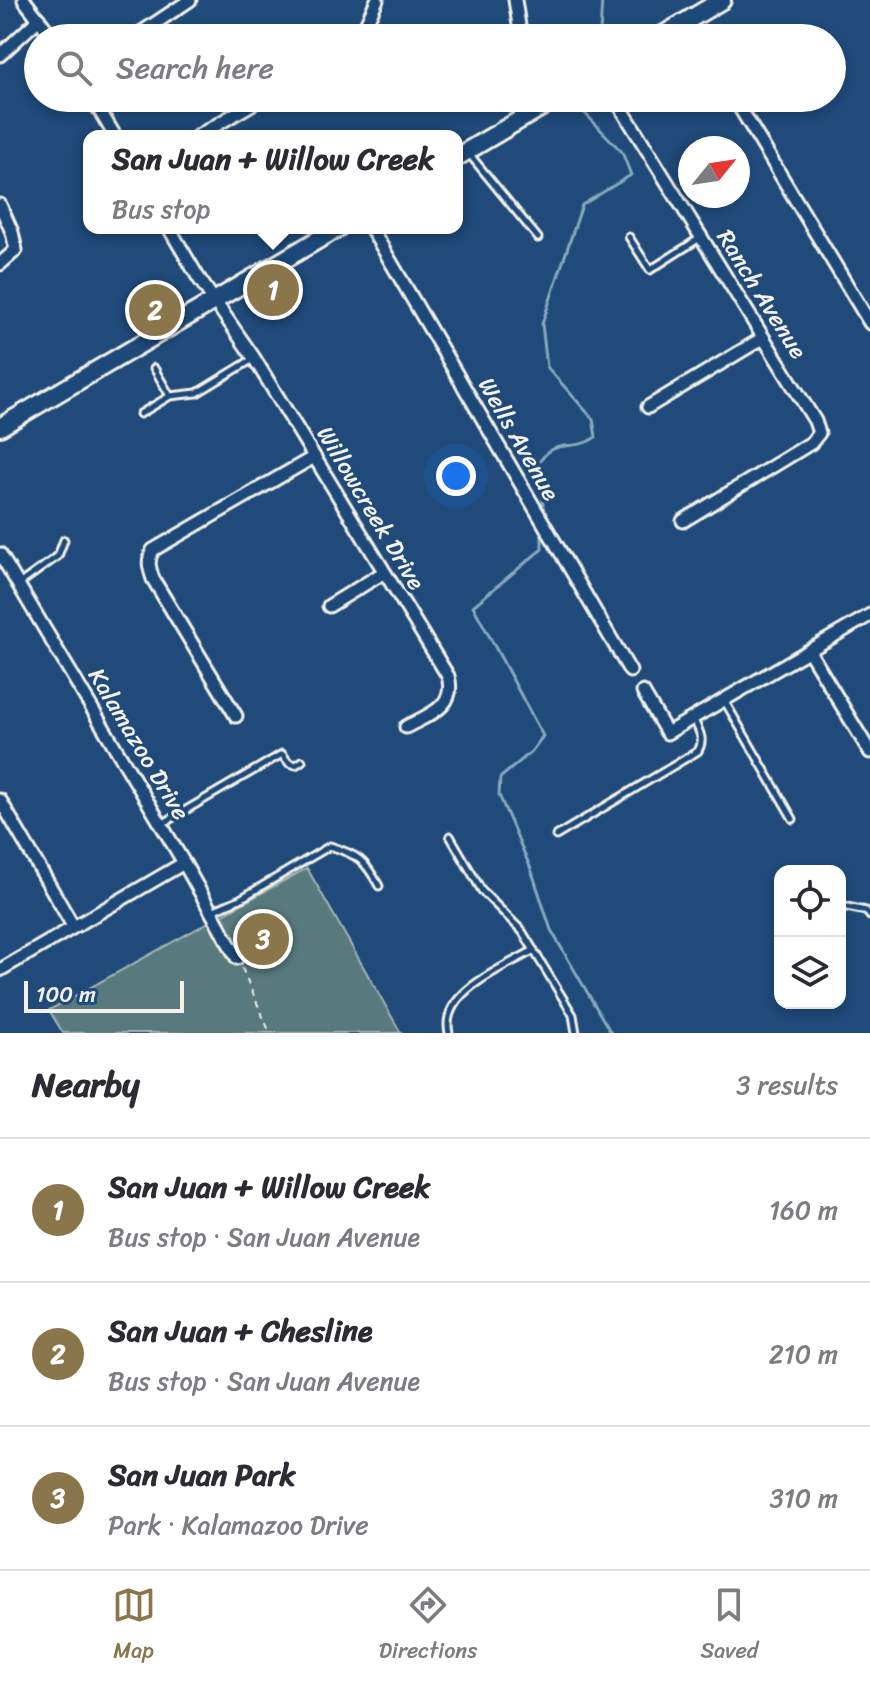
<!DOCTYPE html>
<html lang="en">
<head>
<meta charset="utf-8">
<style>
	body { margin:0; font-family:Sriracha,sans-serif; background:#f7f7f7; color:#2b2b33 }
	.controls { position:absolute; right:24px; bottom:24px; display:grid; overflow:hidden; border-radius:16px; box-shadow:0 4px 12px #0003 }
	.controls button { width:72px; height:72px; display:grid; place-items:center; padding:0; border:0; border-bottom:2px solid #e1e1e2; background:#fff; color:#2b2b33; font:40px sans-serif }
	.compass { position:absolute; left:678px; top:136px; width:72px; height:72px; border-radius:50%; background:#fff; box-shadow:0 4px 12px #0003; rotate:60deg }
	.scale { position:absolute; left:24px; bottom:20px; width:160px; box-sizing:border-box; padding-left:8px; border:4px solid #f4f1e8; border-top:0; font-size:22px; line-height:28px; white-space:nowrap; color:#f4f1e8; -webkit-text-stroke:6px #1f4a7a; paint-order:stroke }
	.you { position:absolute; left:456px; top:476px; width:28px; height:28px; margin:-20px; border:6px solid #fff; border-radius:50%; background:#1a73e8; box-shadow:0 0 0 12px #1a73e833 }
	.badge { display:grid; place-items:center; width:52px; height:52px; border-radius:50%; background:#8a764a; color:#fff; font-size:26px; font-weight:700 }
	.pin { position:absolute; translate:-50% -50%; border:4px solid #fff; box-shadow:0 2px 8px #0006 }
	.popup { position:absolute; left:83px; top:130px; width:380px; height:104px; box-sizing:border-box; display:grid; place-content:center; border-radius:16px; background:#fff; filter:drop-shadow(0 2px 6px #0005); font-size:26px; white-space:nowrap; color:#7c7c81 }
	.popup b { font-size:30px; color:#2b2b33 }
	.popup::after { content:''; position:absolute; left:50%; top:100%; margin-left:-16px; border:16px solid transparent; border-top-color:#fff }
	.list { margin:0; padding:0; list-style:none }
	h2 { display:flex; justify-content:space-between; align-items:center; height:104px; margin:0; padding:0 32px; font-size:34px }
	h2 small { font-size:26px; font-weight:400; color:#7c7c81 }
	.list li { display:grid; grid-template-columns:52px 1fr auto; gap:24px; align-items:center; box-sizing:border-box; height:144px; padding:0 32px; border-top:2px solid #e1e1e2 }
	.list b { display:block; font-size:30px; white-space:nowrap }
	.list p { margin:0; font-size:26px; white-space:nowrap; color:#7c7c81 }
	.list em { font-size:26px; font-style:normal; color:#7c7c81 }
	.icon { flex:none; width:44px; height:44px; fill:none; stroke:currentColor; stroke-width:2; stroke-linecap:round; stroke-linejoin:round }
	.map { position:relative; flex:none; width:870px; height:1033px; overflow:hidden }
	.search { position:absolute; background:#fff; box-shadow:0 4px 12px #0003; left:24px; right:24px; top:24px; height:88px; display:flex; align-items:center; gap:20px; box-sizing:border-box; padding:0 28px; border-radius:44px; color:#7c7c81; font-size:30px }
	.sheet { height:536px; background:#fff }
	nav { display:flex; justify-content:space-around; align-items:center; box-sizing:border-box; height:112px; border-top:2px solid #e1e1e2; background:#fff; font-size:22px; color:#7c7c81 }
	nav a { display:grid; justify-items:center; gap:4px }
	nav .on { color:#8a764a }
	.map>svg:first-child { display:block }
	.green { fill:#597a7e; stroke:#a6b6b3; stroke-width:2 }
	.lines { fill:none; stroke-linecap:round; stroke-linejoin:round }
	.stream { stroke:#89a9ba; stroke-width:3 }
	.service-casing { stroke:#f4f1e8; stroke-width:11 }
	.minor-casing { stroke:#f4f1e8; stroke-width:17 }
	.secondary-casing { stroke:#f4f1e8; stroke-width:22 }
	.path { stroke:#f4f1e8; stroke-width:2; stroke-dasharray:6 6; stroke-linecap:butt }
	.service { stroke:#1f4a7a; stroke-width:5 }
	.minor { stroke:#1f4a7a; stroke-width:11 }
	.secondary { stroke:#1f4a7a; stroke-width:16 }
	.labels { text-anchor:middle; dominant-baseline:central; stroke-width:7; stroke-linejoin:round; paint-order:stroke }
	.street-label { font-size:24px; fill:#f4f1e8; stroke:#1f4a7a }
</style>
</head>
<body>
<div class="map">
<svg width="870" height="1033" viewBox="0 0 870 1033">
	<rect width="100%" height="100%" fill="#1f4a7a"/>
	<filter id="ink" filterUnits="userSpaceOnUse"><feTurbulence type="fractalNoise" baseFrequency=".0125" numOctaves="2"/><feDisplacementMap in="SourceGraphic" scale="16" xChannelSelector="R" yChannelSelector="G"/><feConvolveMatrix kernelMatrix="1 2 1 2 8 2 1 2 1" color-interpolation-filters="sRGB"/></filter>
	<g filter="url(#ink)">
		<path class="green" d="M307 868 401 1033H63L49 1010Z"/>
		<g class="lines">
			<path class="stream" d="M590 38 600 32 602 0
				M543 508V495L535 468C539 463 543 456 547 453 563 440 576 451 596 437L593 419 547 367 542 324 582 205 631 175 622 152 579 107
				M542 536V549L473 606 543 736 531 752 500 778 499 795 531 869 551 930 611 1033"/>
			<g class="service-casing">
				<path id="service" d="M470 155 538 238
					M629 237 650 270 700 238
					M154 368 170 396
					M140 414 170 396 197 393 253 359
					M19 584 58 556 64 540
					M724 700 793 819
					M162 824 282 754 289 763 296 765 302 761
					M450 836 482 891 522 931 573 1015 576 1033
					M556 836 698 751C705 739 699 731 694 720
					M847 907 866 911 870 916
					M212 911 240 899 330 846C358 855 365 860 379 886
					M449 1033C439 992 505 967 534 950"/>
			</g>
			<g class="minor-casing">
				<path id="minor" d="M24 0 53 38
					M515 0 521 38
					M687 21 697 38
					M133 38 190 0
					M356 38 367 22 377 0
					M0 55 39 19
					M92 98 115 136
					M615 98 815 421 819 433 811 443 683 521
					M734 98 870 323
					M198 136 262 98
					M0 205 12 232 16 250 0 264
					M169 228 198 277 254 358 448 676C457 707 428 715 406 727
					M371 228 630 671
					M648 407 763 338
					M0 554 184 863 237 958
					M329 606 383 573
					M809 651 870 752
					M643 692 667 733 870 615
					M236 716 153 579C149 567 147 561 153 550L314 457
					M0 800 73 926
					M0 970 184 863"/>
			</g>
			<g class="secondary-casing">
				<path id="secondary" d="M658 38 722 0
					M457 157 557 98
					M0 427 338 228"/>
			</g>
			<path class="path" d="M242 968 270 1033"/>
			<use href="#service" class="service"/>
			<use href="#minor" class="minor"/>
			<use href="#secondary" class="secondary"/>
		</g>
	</g>
	<g class="labels">
		<g class="street-label">
			<text transform="translate(762 294) rotate(58)">Ranch Avenue</text>
			<text transform="translate(519 439) rotate(60)">Wells Avenue</text>
			<text transform="translate(371 508) rotate(59)">Willowcreek Drive</text>
			<text transform="translate(139 744) rotate(59)">Kalamazoo Drive</text>
		</g>
	</g>
</svg>
<div class="controls">
<button><svg class="icon" aria-label="locate" viewBox="0 0 24 24"><circle cx="12" cy="12" r="6"/><path d="M12 2v4M12 18v4M2 12h4M18 12h4"/></svg></button>
<button><svg class="icon" aria-label="layers" viewBox="0 0 24 24"><path d="M12 4l9 5-9 5-9-5zM3 14l9 5 9-5"/></svg></button>
</div>
<svg class="compass" viewBox="-18 -18 36 36"><path d="M0-13l5 13h-10z" fill="#e53935"/><path d="M0 13l5-13h-10z" fill="#7c7c81"/></svg>
<div class="scale">100 m</div>
<div class="you"></div>
<div class="pin badge" style="left:273px;top:290px">1</div>
<div class="popup"><b>San Juan + Willow Creek</b>Bus stop</div>
<div class="pin badge" style="left:155px;top:310px">2</div>
<div class="pin badge" style="left:263px;top:939px">3</div>
<div class="search"><svg class="icon" aria-label="search" viewBox="0 0 24 24"><circle cx="10" cy="10" r="6"/><path d="M15 15l6 6"/></svg>Search here</div>
</div>
<section class="sheet">
<h2>Nearby<small>3 results</small></h2>
<ul class="list">
<li><span class="badge">1</span><div><b>San Juan + Willow Creek</b><p>Bus stop · San Juan Avenue</p></div><em>160 m</em></li>
<li><span class="badge">2</span><div><b>San Juan + Chesline</b><p>Bus stop · San Juan Avenue</p></div><em>210 m</em></li>
<li><span class="badge">3</span><div><b>San Juan Park</b><p>Park · Kalamazoo Drive</p></div><em>310 m</em></li>
</ul>
</section>
<nav>
<a class="on"><svg class="icon" aria-label="map" viewBox="0 0 24 24"><path d="M3 6l6-2 6 2 6-2v14l-6 2-6-2-6 2zM9 4v14M15 6v14"/></svg>Map</a>
<a><svg class="icon" aria-label="directions" viewBox="0 0 24 24"><path d="M12 3l9 9-9 9-9-9zM9 14v-3h6M13 9l2 2-2 2"/></svg>Directions</a>
<a><svg class="icon" aria-label="saved" viewBox="0 0 24 24"><path d="M7 4h10v16l-5-4-5 4z"/></svg>Saved</a>
</nav>
</body>
</html>
